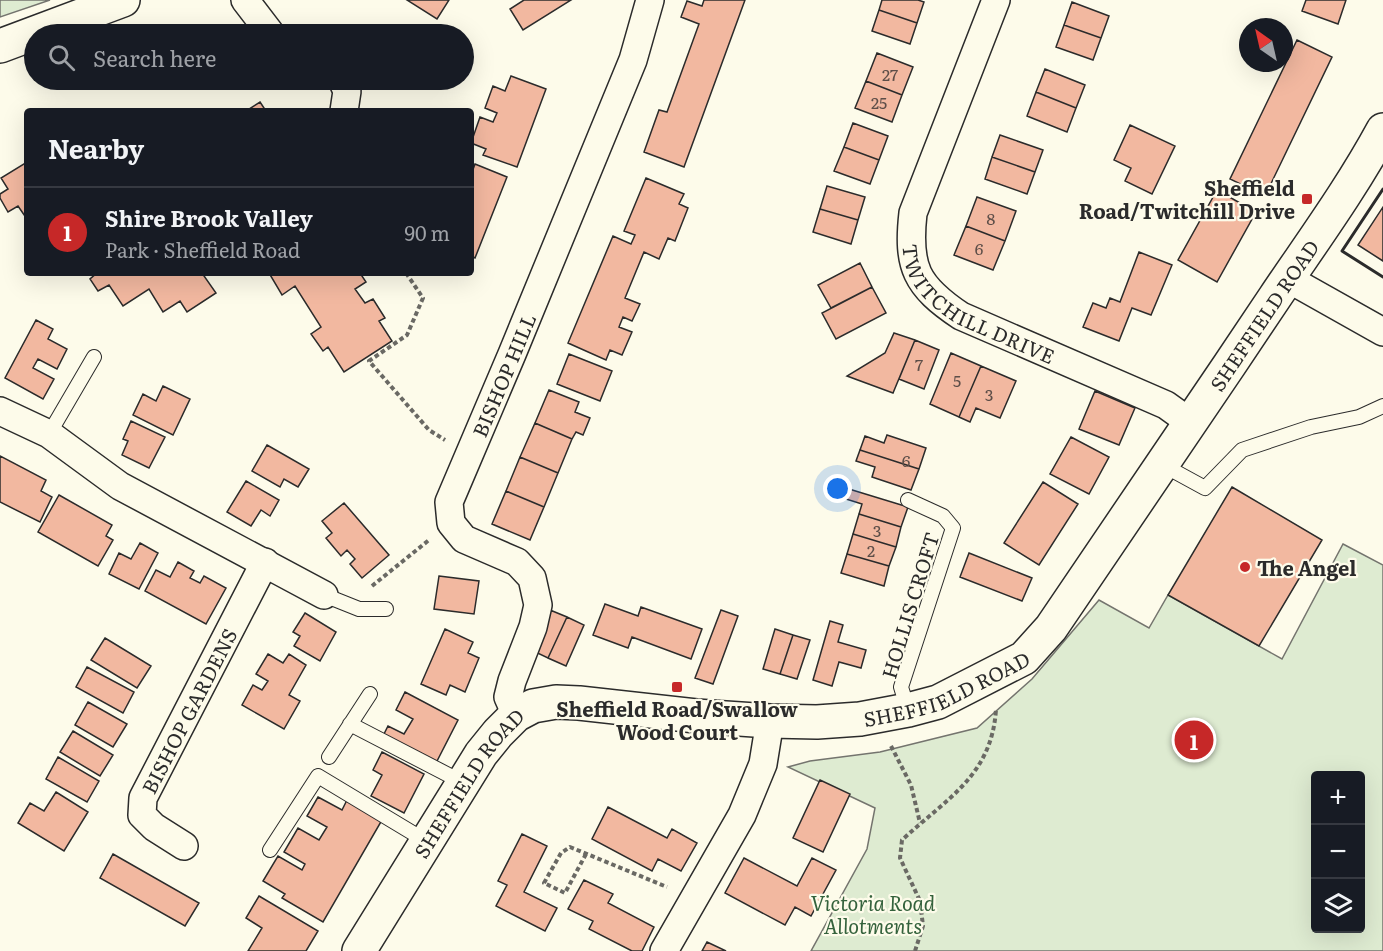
<!DOCTYPE html>
<html lang="en">
<head>
<meta charset="utf-8">
<style>
	body { margin:0; font-family:Literata,serif; background:#20242c; color:#f1f3f6 }
	.controls { position:absolute; right:18px; bottom:18px; display:grid; overflow:hidden; border-radius:6px; box-shadow:0 6px 24px #0002 }
	.controls button { width:54px; height:54px; display:grid; place-items:center; padding:0; border:0; border-bottom:2px solid #363941; background:#171b24; color:#f1f3f6; font:30px sans-serif }
	.compass { position:absolute; left:1239px; top:18px; width:54px; height:54px; border-radius:50%; background:#171b24; box-shadow:0 6px 24px #0002; rotate:326deg }
	.you { position:absolute; left:838px; top:489px; width:21px; height:21px; margin:-15px; border:4px solid #fff; border-radius:50%; background:#1a73e8; box-shadow:0 0 0 9px #1a73e833 }
	.badge { display:grid; place-items:center; width:39px; height:39px; border-radius:50%; background:#c62828; color:#fff; font-size:20px; font-weight:700 }
	.pin { position:absolute; translate:-50% -50%; border:3px solid #fff; box-shadow:0 2px 6px #0006 }
	.list { margin:0; padding:0; list-style:none }
	h2 { display:flex; justify-content:space-between; align-items:center; height:78px; margin:0; padding:0 24px; font-size:26px }
	h2 small { font-size:20px; font-weight:400; color:#9ea1a6 }
	.list li { display:grid; grid-template-columns:39px 1fr auto; gap:18px; align-items:center; box-sizing:border-box; height:90px; padding:0 24px; border-top:2px solid #363941 }
	.list b { display:block; font-size:22px; white-space:nowrap }
	.list p { margin:0; font-size:20px; white-space:nowrap; color:#9ea1a6 }
	.list em { font-size:20px; font-style:normal; color:#9ea1a6 }
	.icon { flex:none; width:33px; height:33px; fill:none; stroke:currentColor; stroke-width:2; stroke-linecap:round; stroke-linejoin:round }
	.map { position:relative; flex:none; width:1383px; height:951px; overflow:hidden }
	.search { position:absolute; background:#171b24; box-shadow:0 6px 24px #0002; left:24px; top:24px; width:450px; height:66px; display:flex; align-items:center; gap:15px; box-sizing:border-box; padding:0 21px; border-radius:33px; color:#9ea1a6; font-size:22px }
	.panel { position:absolute; background:#171b24; box-shadow:0 6px 24px #0002; left:24px; top:108px; width:450px; height:168px; border-radius:6px }
	.map>svg:first-child { display:block }
	.green { fill:#deebd1; stroke:#74746e; stroke-width:1.5; fill-rule:evenodd }
	.building { fill:#f2b8a0; stroke:#2b2b2b; stroke-width:1.5 }
	.lines { fill:none; stroke-linecap:round; stroke-linejoin:round }
	.lane-casing { stroke:#2b2b2b; stroke-width:16 }
	.street-casing { stroke:#2b2b2b; stroke-width:30 }
	.secondary-casing { stroke:#2b2b2b; stroke-width:36 }
	.path { stroke:#6a6964; stroke-width:4; stroke-dasharray:4.5 3; stroke-linecap:butt }
	.lane { stroke:#fdfbea; stroke-width:14 }
	.street { stroke:#fdfbea; stroke-width:27 }
	.secondary { stroke:#fdfbea; stroke-width:33 }
	.wall { stroke:#2b2b2b; stroke-width:3 }
	.poi-dot { fill:#c62828; stroke:#fdfbea; stroke-width:2 }
	.labels { text-anchor:middle; dominant-baseline:central; stroke-width:4.5; stroke-linejoin:round; paint-order:stroke }
	.number-label { font-size:16px; fill:#5d4e48 }
	.poi-label { font-size:20px; font-weight:bold; fill:#2b2b2b; stroke:#fdfbea; text-anchor:end }
	.street-label { font-size:20px; fill:#2b2b2b; stroke:#fdfbea }
	.park-label { font-size:20px; font-style:italic; fill:#34623c; stroke:#fdfbea }
</style>
</head>
<body>
<div class="map">
<svg width="1383" height="951" viewBox="0 0 1383 951">
	<rect width="100%" height="100%" fill="#fdfbea"/>
	<path class="green" d="M0 0H50L0 17Z
		M1343 544 1383 565V951H811L867 849 875 808 788 767 810 761 880 752 977 728 1032 679 1099 600 1149 628 1168 595 1282 659ZM1316 776H1360V928H1316Z"/>
	<path class="building" d="M407 0H449L437 19Z
		M524 0H571L523 30 510 9Z
		M704 0H745L684 167 644 152 659 110 667 112 699 24 681 17 687 1 702 6Z
		M882 0H918L924 2 917 23 879 10Z
		M1306 0H1346L1338 24 1302 11Z
		M1072 2 1109 16 1101 38 1064 25Z
		M879 10 917 23 910 44 872 31Z
		M1064 25 1101 38 1093 60 1056 47Z
		M1297 40 1332 57 1265 196 1230 179Z
		M877 53 913 67 902 95 866 81Z
		M1045 69 1085 85 1076 108 1036 92Z
		M511 76 546 89 517 167 483 155 486 149 471 143 480 117 493 122 497 113 485 108 493 86 505 91Z
		M866 81 902 95 892 122 855 108Z
		M1036 92 1076 108 1067 132 1027 116Z
		M260 102 266 111H246Z
		M853 123 888 136 879 160 844 147Z
		M1130 125 1175 146 1152 194 1125 181 1131 168 1114 160Z
		M1000 135 1043 150 1035 172 992 157Z
		M844 147 879 160 870 184 834 171Z
		M992 157 1035 172 1027 194 985 179Z
		M27 162V219L18 206 8 212 0 198V194L8 189 1 178Z
		M475 164 507 177 475 258 471 256V175Z
		M646 178 684 194 679 204 688 208 675 241 668 238 659 259 644 252 625 298 640 304 632 321 623 317 619 327 632 332 622 355 610 350 606 360 568 343 613 236 631 244 635 235 624 231Z
		M827 186 865 197 858 220 820 209Z
		M1217 190 1256 212 1217 282 1178 260Z
		M977 197 1016 211 1005 241 966 226Z
		M1383 207V261L1358 245Z
		M820 209 858 220 851 244 813 232Z
		M966 226 1005 241 993 270 954 255Z
		M1139 252 1172 265 1151 315 1132 308 1119 341 1083 327 1093 303 1106 308 1110 298 1120 302Z
		M860 263 872 287 831 308 818 285Z
		M97 273H202L216 293 187 312 180 301 163 312 149 289 123 306 109 285 98 291 90 279Z
		M269 273H360L366 282 355 289 365 303 373 299 385 318 379 321 392 341 344 372 328 347 323 351 311 334 321 327 295 286 282 295Z
		M872 287 886 313 836 339 822 313Z
		M36 320 53 329 48 339 67 349 57 369 38 359 33 368 54 379 43 399 5 378Z
		M894 333 915 340 893 393 847 376 885 353Z
		M915 340 939 350 924 389 899 379Z
		M951 353 981 366 959 417 930 404Z
		M569 354 612 371 600 401 557 384Z
		M981 366 1016 381 1000 418 976 408 970 422 959 417Z
		M163 386 190 399 173 435 133 415 143 394 156 401Z
		M549 390 579 402 575 412 590 418 583 435 576 432 572 439 535 423Z
		M1095 391 1135 408 1119 445 1079 429Z
		M131 421 165 437 149 468 122 455 128 441 123 439Z
		M535 423 572 439 558 473 520 457Z
		M887 435 926 448 919 469 860 450 865 436 884 443Z
		M1071 437 1109 457 1089 494 1050 474Z
		M267 445 309 469 298 487 284 479 280 487 252 471Z
		M860 450 919 469 911 490 872 477 875 467 856 461Z
		M0 456 46 480 41 491 52 497 40 522 0 502Z
		M520 457 558 473 544 507 506 491Z
		M246 481 279 500 270 516 261 510 251 526 227 512Z
		M1043 482 1078 504 1039 565 1004 543Z
		M1232 487 1322 540 1259 646 1168 595Z
		M849 489 908 507 901 527 859 514 862 504 846 499Z
		M506 491 544 507 530 540 492 524Z
		M59 495 112 525 106 536 113 540 98 566 38 532Z
		M344 503 389 555 362 578 350 564 355 559 347 550 341 556 326 538 332 533 322 521Z
		M859 514 901 527 896 547 853 534Z
		M853 534 896 547 889 566 847 554Z
		M140 543 158 553 139 589 109 574 119 553 131 559Z
		M969 553 1032 578 1022 601 960 577Z
		M847 554 889 566 884 586 841 573Z
		M178 562 194 571 190 578 200 583 204 576 226 588 206 624 145 591 156 570 170 577Z
		M439 576 479 581 474 614 434 609Z
		M605 604 638 616 641 607 702 629 691 659 632 637 628 648 593 635Z
		M550 610 567 617 548 658 531 650Z
		M721 610 738 616 713 684 695 678Z
		M305 613 336 632 320 661 294 646 300 636 293 632Z
		M567 617 584 625 566 666 548 658Z
		M830 621 843 625 838 642 866 650 861 668 839 662 832 686 813 680Z
		M445 629 473 642 468 653 479 658 465 692 450 685 446 695 421 684Z
		M775 629 793 635 780 674 763 669Z
		M793 635 810 640 797 679 780 674Z
		M105 638 151 666 137 688 91 660Z
		M268 654 283 663 289 654 306 665 289 695 300 701 284 729 242 705 253 685 262 690 268 681 256 674Z
		M87 667 134 692 123 713 76 687Z
		M405 692 458 720 436 763 383 736 388 726 404 734 413 719 396 710Z
		M88 702 127 724 113 747 75 725Z
		M73 731 113 755 100 776 60 752Z
		M382 752 424 774 404 813 371 796 382 775 373 770Z
		M58 757 99 781 87 802 46 779Z
		M820 780 850 794 823 852 793 838Z
		M56 792 88 812 64 851 18 823 30 803 44 811Z
		M318 797 342 810 347 800 382 820 323 922 282 898 285 894 263 881 278 856 302 870 305 864 284 852 298 828 319 840 327 827 307 816Z
		M608 807 667 838 672 829 697 843 681 871 658 859 652 871 592 839Z
		M522 834 547 846 524 892 557 908 545 931 496 906 507 885 498 881Z
		M113 854 199 903 185 926 100 878Z
		M744 858 797 886 812 858 836 870 811 916 795 907 785 925 725 893Z
		M584 880 613 894 608 903 654 927 642 951H632L589 929 593 921 568 909Z
		M259 896 318 931 306 951H248L262 928 246 918Z
		M707 942 726 951H702Z"/>
	<g class="lines">
		<g class="lane-casing">
			<path id="lane" d="M49 434 94 357
				M1161 464 1205 488 1242 450 1311 427 1359 417 1383 406
				M908 500 943 516 953 528 901 687 908 710
				M324 595 359 609H386
				M350 724 462 782
				M329 757 370 694
				M270 850 318 776 426 841"/>
		</g>
		<g class="street-casing">
			<g id="street">
				<path d="M245 0 271 34"/>
				<path id="s1" d="M996 0 913 213C907 267 916 286 961 316L1166 405 1191 423"/>
				<path d="M342 80 347 91 344 111"/>
				<path d="M1287 278 1383 332"/>
				<path d="M0 411 49 434 120 486 324 595"/>
				<path id="s2" d="M516 715 508 697 512 681 533 627 538 605 532 578 517 562 464 539 451 523 449 502 512 354 633 60 650 0"/>
				<path id="s3" d="M184 846 154 827 142 815 143 798 265 562"/>
				<path d="M664 951 742 815 763 764 770 721"/>
			</g>
		</g>
		<g class="secondary-casing">
			<g id="secondary">
				<path d="M0 46 123 0"/>
				<path id="s4" d="M359 951 481 754 498 733 516 715 533 706 556 702 579 703 696 716 770 721 817 722 860 719 908 710 938 702 1024 658 1051 628C1125 518 1201 408 1275 297 1312 242 1351 189 1383 130"/>
			</g>
		</g>
		<path class="path" d="M406 273 423 298 407 335 369 361 429 430 445 440
			M372 586 429 540
			M891 746 911 785 920 823
			M586 854 565 893 544 883 561 853 570 847 667 887
			M915 951 923 926 920 901 900 858 902 840C946 799 992 776 996 709"/>
		<use href="#lane" class="lane"/>
		<use href="#street" class="street"/>
		<use href="#secondary" class="secondary"/>
		<path class="wall" d="M1383 189 1342 251 1383 277"/>
	</g>
	<g class="poi-dot">
		<rect x="1301" y="193" width="12" height="12" rx="3"/>
		<circle cx="1245" cy="567" r="6"/>
		<rect x="671" y="681" width="12" height="12" rx="3"/>
	</g>
	<g class="labels">
		<g class="number-label">
			<text x="890" y="74">27</text>
			<text x="879" y="102">25</text>
			<text x="991" y="218">8</text>
			<text x="979" y="248">6</text>
			<text x="919" y="364">7</text>
			<text x="957" y="380">5</text>
			<text x="989" y="394">3</text>
			<text x="906" y="460">6</text>
			<text x="877" y="530">3</text>
			<text x="871" y="550">2</text>
		</g>
		<g class="poi-label">
			<text x="1295" y="187">Sheffield<tspan x="1295" dy="23">Road/Twitchill Drive</tspan></text>
			<text x="1257" y="567" text-anchor="start">The Angel</text>
			<text x="677" y="708" text-anchor="middle">Sheffield Road/Swallow<tspan x="677" dy="23">Wood Court</tspan></text>
		</g>
		<g class="street-label">
			<text stroke="none"><textPath href="#s1" startOffset="356">TWITCHILL DRIVE</textPath></text>
			<text stroke="none"><textPath href="#s4" startOffset="1227">SHEFFIELD ROAD</textPath></text>
			<text stroke="none"><textPath href="#s2" startOffset="404">BISHOP HILL</textPath></text>
			<text transform="translate(909 605) rotate(-73)">HOLLIS CROFT</text>
			<text stroke="none"><textPath href="#s4" startOffset="724">SHEFFIELD ROAD</textPath></text>
			<text stroke="none"><textPath href="#s3" startOffset="168">BISHOP GARDENS</textPath></text>
			<text stroke="none"><textPath href="#s4" startOffset="201">SHEFFIELD ROAD</textPath></text>
		</g>
		<g class="park-label">
			<text x="873" y="902">Victoria Road<tspan x="873" dy="23">Allotments</tspan></text>
		</g>
	</g>
</svg>
<div class="controls">
<button>+</button>
<button>−</button>
<button><svg class="icon" aria-label="layers" viewBox="0 0 24 24"><path d="M12 4l9 5-9 5-9-5zM3 14l9 5 9-5"/></svg></button>
</div>
<svg class="compass" viewBox="-18 -18 36 36"><path d="M0-13l5 13h-10z" fill="#e53935"/><path d="M0 13l5-13h-10z" fill="#9ea1a6"/></svg>
<div class="you"></div>
<div class="pin badge" style="left:1194px;top:740px">1</div>
<div class="search"><svg class="icon" aria-label="search" viewBox="0 0 24 24"><circle cx="10" cy="10" r="6"/><path d="M15 15l6 6"/></svg>Search here</div>
<section class="panel">
<h2>Nearby<small></small></h2>
<ul class="list">
<li><span class="badge">1</span><div><b>Shire Brook Valley</b><p>Park · Sheffield Road</p></div><em>90 m</em></li>
</ul>
</section>
</div>
</body>
</html>
